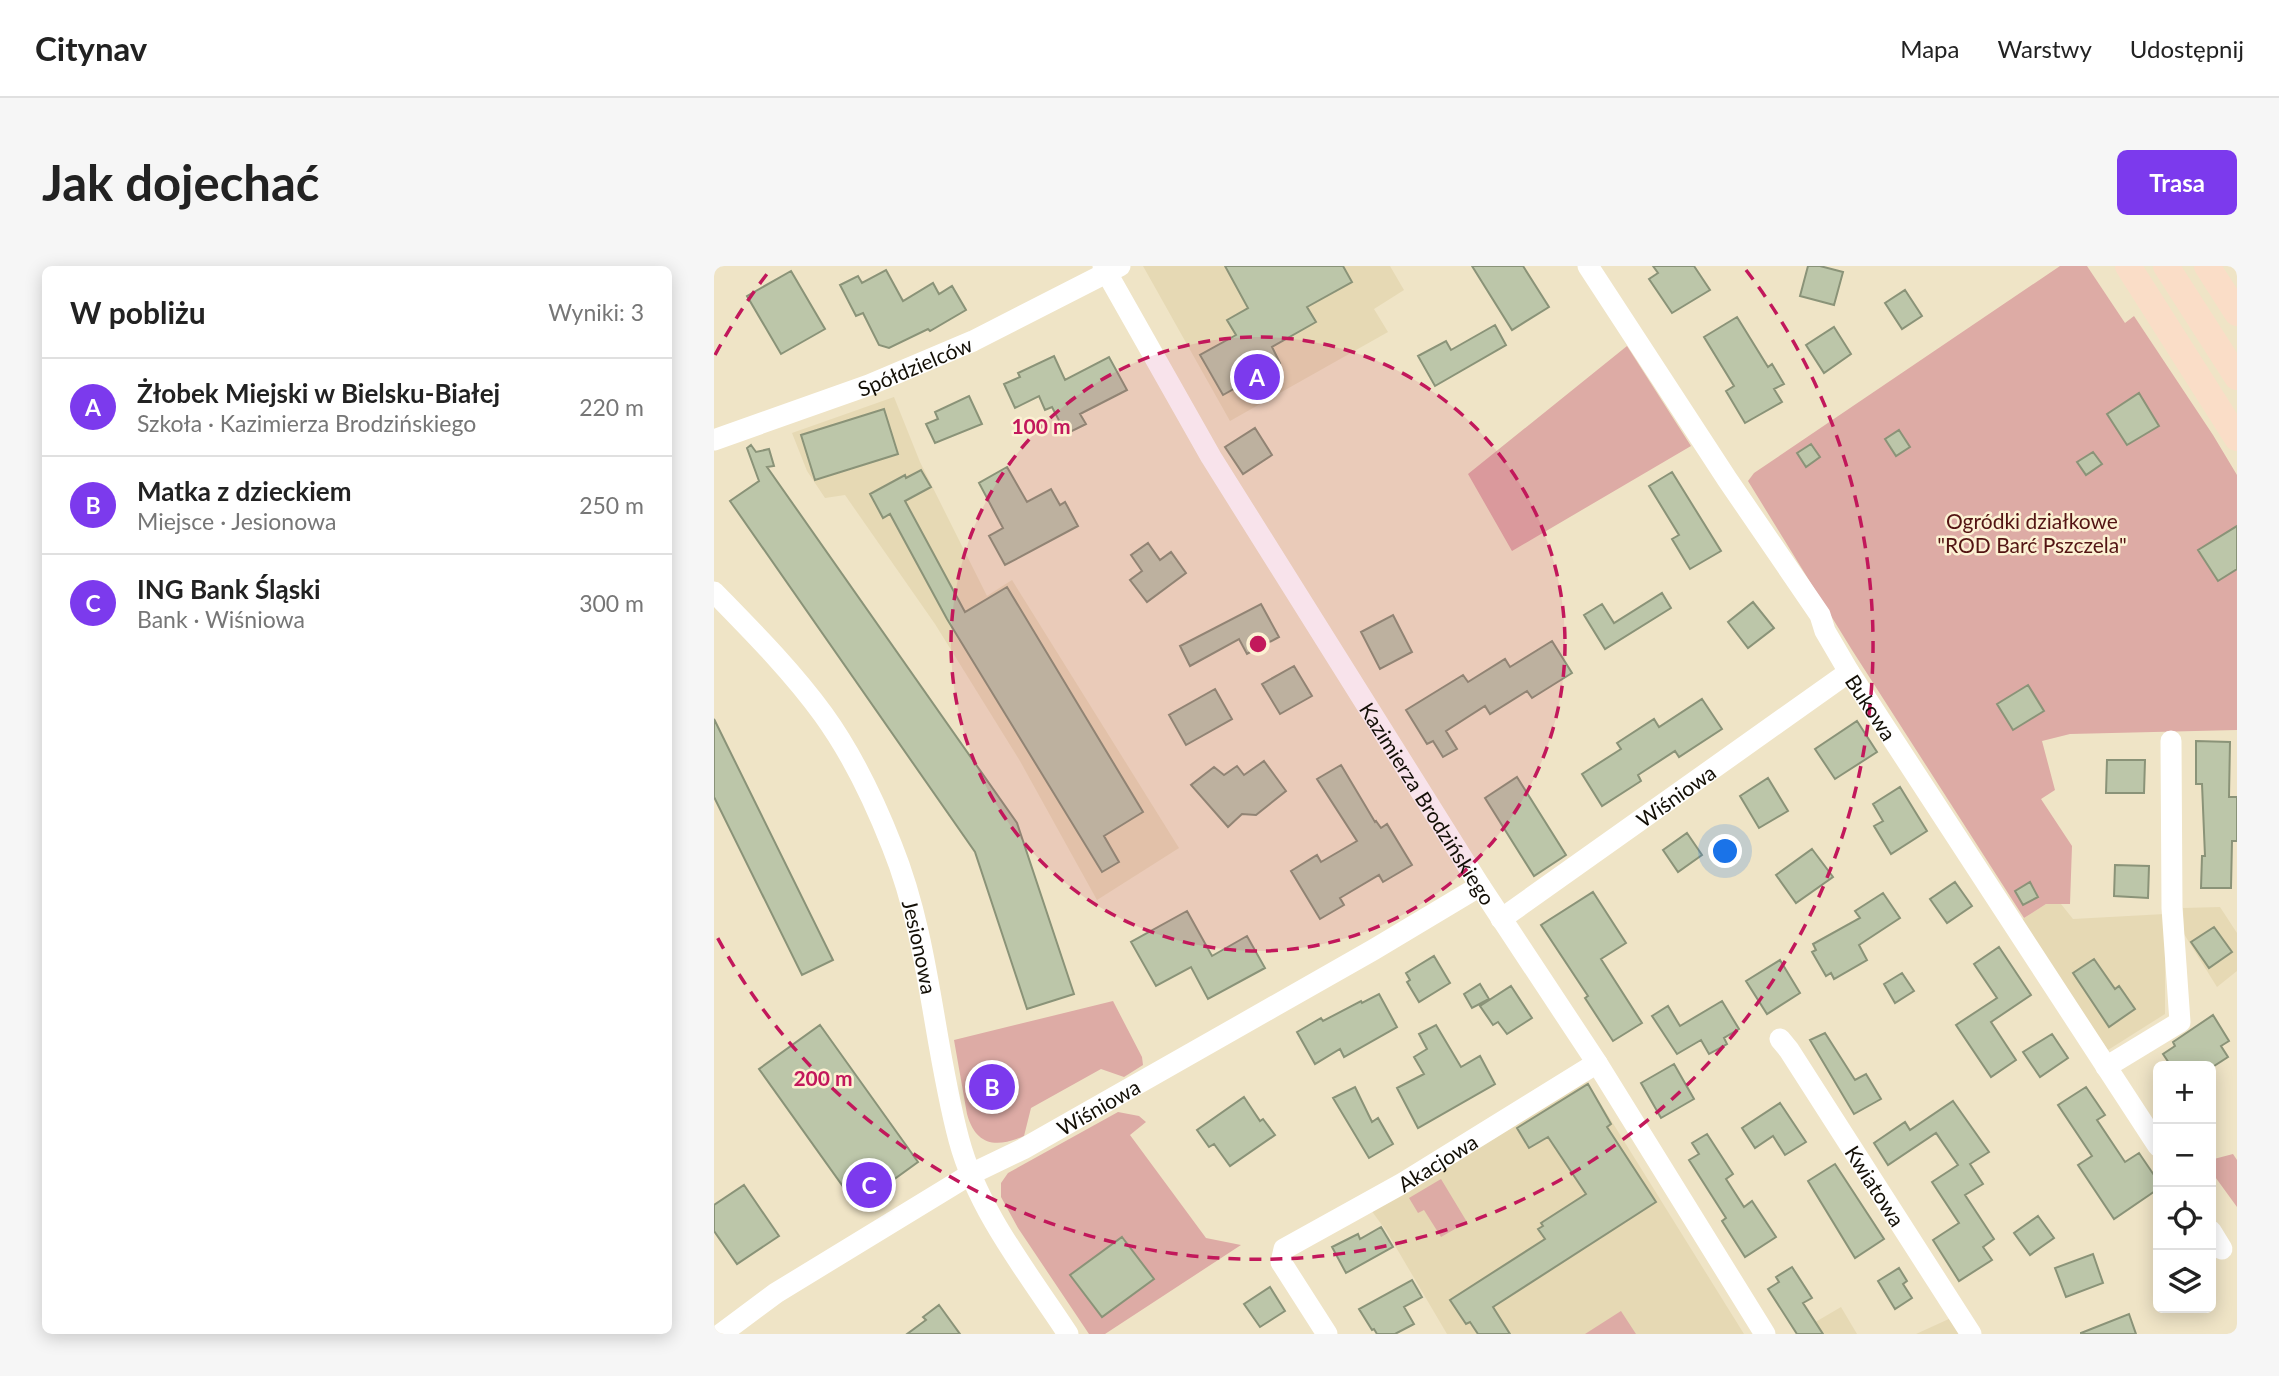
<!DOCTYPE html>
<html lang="pl">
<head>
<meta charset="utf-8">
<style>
	body { margin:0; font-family:Lato,sans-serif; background:#f6f6f6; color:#222 }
	.controls { position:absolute; right:21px; bottom:21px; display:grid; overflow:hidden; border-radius:10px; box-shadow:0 4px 18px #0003 }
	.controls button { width:63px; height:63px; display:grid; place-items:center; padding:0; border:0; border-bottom:2px solid #e0e0e0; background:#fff; color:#222; font:35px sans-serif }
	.you { position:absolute; left:1012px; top:586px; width:24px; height:24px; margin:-18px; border:5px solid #fff; border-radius:50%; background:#1a73e8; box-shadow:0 0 0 10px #1a73e833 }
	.badge { display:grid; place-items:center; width:46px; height:46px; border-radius:50%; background:#7c3aed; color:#fff; font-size:23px; font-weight:700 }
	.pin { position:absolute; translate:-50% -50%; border:4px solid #fff; box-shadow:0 2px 7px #0006 }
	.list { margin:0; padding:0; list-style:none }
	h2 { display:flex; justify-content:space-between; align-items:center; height:91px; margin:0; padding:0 28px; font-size:30px }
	h2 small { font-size:23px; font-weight:400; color:#767676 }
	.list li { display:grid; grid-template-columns:46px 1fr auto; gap:21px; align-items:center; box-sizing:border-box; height:98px; padding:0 28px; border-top:2px solid #e0e0e0 }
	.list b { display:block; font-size:26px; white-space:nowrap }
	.list p { margin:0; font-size:23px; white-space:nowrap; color:#767676 }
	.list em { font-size:23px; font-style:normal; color:#767676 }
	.icon { flex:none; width:38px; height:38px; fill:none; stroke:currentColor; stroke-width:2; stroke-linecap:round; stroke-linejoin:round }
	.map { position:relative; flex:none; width:1523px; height:1068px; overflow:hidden; border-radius:10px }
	header { display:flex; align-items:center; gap:42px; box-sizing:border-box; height:98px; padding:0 35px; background:#fff; border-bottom:2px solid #e0e0e0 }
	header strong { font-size:33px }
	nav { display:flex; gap:38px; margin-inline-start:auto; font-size:24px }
	.intro { display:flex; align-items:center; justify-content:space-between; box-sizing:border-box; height:168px; padding:0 42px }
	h1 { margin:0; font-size:49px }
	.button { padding:18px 32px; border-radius:10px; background:#7c3aed; color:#fff; font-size:24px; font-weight:700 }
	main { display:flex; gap:42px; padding:0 42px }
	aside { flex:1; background:#fff; border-radius:10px; box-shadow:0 4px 18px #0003 }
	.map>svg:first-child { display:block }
	.built { fill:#e6d9b4 }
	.green { fill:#ddaba5 }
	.building { fill:#bcc6a9; stroke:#8a9378; stroke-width:2 }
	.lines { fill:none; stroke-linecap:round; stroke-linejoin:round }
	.minor { stroke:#fff; stroke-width:21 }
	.major { stroke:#faddc7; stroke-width:26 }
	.ring { fill:none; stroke:#c2185b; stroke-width:3.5; stroke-dasharray:12 9 }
	.labels { text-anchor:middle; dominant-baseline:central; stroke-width:5; stroke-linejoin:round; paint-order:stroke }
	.street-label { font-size:21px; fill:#130f06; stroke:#fcf1d3 }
	.park-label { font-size:21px; fill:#531413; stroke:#fcf1d3 }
	.centre { fill:#c2185b; stroke:#fcf1d3; stroke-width:3.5 }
	.ring-label { font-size:21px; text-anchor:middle; font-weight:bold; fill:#c2185b; stroke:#fcf1d3; stroke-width:5; stroke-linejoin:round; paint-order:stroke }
</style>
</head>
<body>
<header>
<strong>Citynav</strong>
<nav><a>Mapa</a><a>Warstwy</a><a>Udostępnij</a></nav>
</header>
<div class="intro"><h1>Jak dojechać</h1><a class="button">Trasa</a></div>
<main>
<aside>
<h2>W pobliżu<small>Wyniki: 3</small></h2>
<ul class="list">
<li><span class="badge">A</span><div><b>Żłobek Miejski w Bielsku-Białej</b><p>Szkoła · Kazimierza Brodzińskiego</p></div><em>220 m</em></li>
<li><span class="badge">B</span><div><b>Matka z dzieckiem</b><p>Miejsce · Jesionowa</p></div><em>250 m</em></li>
<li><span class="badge">C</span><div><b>ING Bank Śląski</b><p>Bank · Wiśniowa</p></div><em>300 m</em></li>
</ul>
</aside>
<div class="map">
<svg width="1523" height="1068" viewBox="0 0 1523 1068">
	<rect width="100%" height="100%" fill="#efe4c6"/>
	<path class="built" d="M429 0H676L690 24 660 43 674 66 516 155Z
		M180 131 206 196 273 330 298 314 465 582 383 634 306 495 221 358 131 229 111 232 93 205 78 167Z
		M1332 638H1347L1359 653 1451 648V748L1394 784 1307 654Z
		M1506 641 1523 667V705L1503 721 1470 668 1469 642Z
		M872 814 1030 1068H733L673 966 657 944Z
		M1127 1041 1143 1068H1081Z
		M1237 1052 1247 1068H1202Z"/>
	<path class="green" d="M1346 0H1373L1411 57 1420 50 1499 169 1523 209V464L1356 468 1328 475 1341 524 1327 533 1358 580 1356 638H1332L1310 652 1138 384 1034 215 1040 207Z
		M913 80 977 180 798 285 754 208Z
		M399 735 428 791 429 799 410 811 387 803 317 842 310 870C282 882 262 880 253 848L240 774Z
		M404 846 425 850 432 856 416 869 492 972 527 979 391 1068H375L304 962 287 931V917L294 907Z
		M1519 888 1523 894V941L1499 908 1500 893Z
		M727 913 753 956 727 971 710 944 704 947 695 932Z
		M907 1045 922 1068H871Z"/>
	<path class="building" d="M511 0H629L638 16 593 41 602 56 558 81 566 97 509 129 486 89 522 69 513 54 534 42Z
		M758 0H809L835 41 798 64Z
		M939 0H980L996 24 958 47 935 13 944 7Z
		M1094 0H1106L1129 6 1120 39 1086 30Z
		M172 4 189 35 219 17 225 28 238 20 252 44 216 65 214 63 175 82 165 79 149 47 142 50 126 19 144 10 148 17Z
		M77 5 111 63 67 88 33 30Z
		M1191 24 1208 50 1188 63 1171 37Z
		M1023 51 1054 101 1058 98 1070 118 1060 123 1068 136 1031 157 1012 125 1020 120 990 71Z
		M781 59 792 79 721 120 704 90 732 75 737 84Z
		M1120 61 1137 88 1110 107 1092 79Z
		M340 90 351 114 395 91 413 124 366 148 372 158 352 168 338 141 331 144 325 130 301 142 290 118 306 111 304 107Z
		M1425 127 1445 160 1413 179 1393 148Z
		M255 130 268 158 221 177 212 158 224 153 221 146Z
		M170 143 184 188 101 214 87 169Z
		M541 162 558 189 529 208 511 181Z
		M1185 164 1196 181 1182 190 1171 173Z
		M1097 178 1106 191 1092 201 1083 187Z
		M37 179 42 186 55 183 60 200 53 201 303 557 360 728 313 743 261 586 16 235 45 215 33 182Z
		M1379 186 1388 198 1372 209 1363 196Z
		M293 201 313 236 337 223 346 239 351 236 364 260 291 299 275 270 289 262 265 217Z
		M207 204 217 221 191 235 251 346 293 321 429 546 390 570 405 596 388 606 233 353 176 248 169 252 156 228 191 209 192 212Z
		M958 206 1007 285 976 303 958 273 965 269 935 220Z
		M1523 260V303L1504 315 1484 284Z
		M434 277 446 294 457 286 472 307 433 336 416 314 428 305 417 289Z
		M948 327 957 342 891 383 870 349 888 338 900 357Z
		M1039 336 1060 362 1034 382 1014 356Z
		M547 338 565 371 533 388 525 373 476 400 466 380Z
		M679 349 698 386 666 403 647 366Z
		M838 375 858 407 818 432 813 425 776 448 771 440 732 465 743 483 729 491 719 475 713 478 692 444 749 409 754 416 791 393 796 401Z
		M580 400 598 430 566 448 548 418Z
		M1314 419 1330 445 1299 464 1283 438Z
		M501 423 518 453 472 479 455 449Z
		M988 433 1008 463 965 491 961 485 924 509 927 515 888 540 868 508 907 483 903 477 940 453 945 461Z
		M0 453 119 694 88 709 0 531Z
		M1143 455 1163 486 1121 513 1101 483Z
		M1482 475 1516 476 1515 531H1523V575H1518L1517 622H1487L1488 590H1491L1488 518H1482Z
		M1393 494H1431L1430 527H1392Z
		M550 495 572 525 542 549 528 548 514 561 477 519 500 501 510 509 523 500 530 509Z
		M627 499 661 556 662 555 667 562 673 558 698 599 669 616 665 609 626 632 630 639 606 653 577 605 603 589 607 596 643 575 603 513Z
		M803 511 852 589 820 610 771 532Z
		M1054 512 1074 545 1045 562 1026 530Z
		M1186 521 1213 565 1177 588 1160 560 1169 555 1159 538Z
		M973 567 988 589 964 606 949 584Z
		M1098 583 1119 611 1082 637 1062 609Z
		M1401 599 1435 600 1434 632 1400 630Z
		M1241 616 1258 640 1233 657 1216 633Z
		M1316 616 1324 631 1309 639 1301 625Z
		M879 626 912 677 887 693 928 757 899 775 871 732 874 730 827 659Z
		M1169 627 1186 652 1145 679 1153 694 1120 713 1117 707 1112 710 1098 686 1102 684 1099 678 1146 652 1141 645Z
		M473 645 498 690 533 670 551 702 494 733 477 701 442 720 417 676Z
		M1500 661 1518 686 1495 702 1477 676Z
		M1285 681 1317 729 1277 756 1302 794 1277 811 1242 759 1283 732 1260 698Z
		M720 690 736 717 705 736 693 716 696 714 692 707Z
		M1380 693 1401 723 1405 720 1421 743 1395 761 1359 707Z
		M1066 694 1086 727 1053 748 1032 715Z
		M1188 707 1200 725 1181 737 1170 718Z
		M766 718 775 733 758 742 750 728Z
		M797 720 818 752 793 768 784 756 779 759 766 740Z
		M665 728 683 761 630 791 626 783 601 798 583 766 607 752 609 755 647 735 648 737Z
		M1008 735 1025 763 1010 772 1013 778 995 788 987 774 963 788 938 750 954 740 966 760Z
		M1499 749 1515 775 1507 780 1514 791 1500 800H1457L1449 788 1461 780 1459 776Z
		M106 759 204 896 143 940 45 803Z
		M722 759 747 801 766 790 781 818 704 862 683 822 710 808 700 791 713 783 705 768Z
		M1111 767 1141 814 1152 808 1167 833 1140 848 1096 774Z
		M1338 768 1354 792 1326 811 1309 786Z
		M960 798 980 833 947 852 927 817Z
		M874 818 897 858 893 861 942 936 779 1041 796 1068H764L756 1056 752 1058 736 1034 831 973 824 963 829 960 827 957 872 928 834 871 815 882 803 862Z
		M641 821 658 856 664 852 679 878 655 892 619 832Z
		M1372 821 1391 849 1383 854 1411 896 1425 887 1444 915V923L1400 953 1364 899 1378 890 1344 839Z
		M530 831 546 855 549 853 561 869 516 900 500 878 495 881 483 864Z
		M1239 835 1275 886 1256 898 1269 918 1251 929 1280 973 1269 981 1278 994 1245 1015 1219 974 1245 957 1218 916 1244 899 1222 867 1174 899 1160 877 1191 856 1196 864Z
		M1066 837 1092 876 1071 889 1059 870 1041 882 1028 862Z
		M993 868 1019 908 1012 913 1030 941 1038 935 1062 971 1031 991 1008 955 1012 952 975 894 985 888 978 877Z
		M1121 898 1170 973 1141 992 1094 915Z
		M30 919 65 970 23 998 0 965V939Z
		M1324 950 1340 972 1316 989 1300 967Z
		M667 961 679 981 632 1007 618 981 644 968 646 973Z
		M408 971 440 1013 388 1051 356 1009Z
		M1379 988 1389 1017 1352 1031 1341 1002Z
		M1078 1001 1098 1032 1089 1037 1109 1068H1083L1054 1023 1065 1016 1062 1011Z
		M1185 1002 1193 1015 1189 1018 1198 1032 1181 1043 1164 1015Z
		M698 1014 708 1031 690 1041 700 1058 681 1068H663L660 1063 658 1064 645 1043Z
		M556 1021 571 1045 546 1061 530 1038Z
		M225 1039 246 1068H193L212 1054 209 1051Z
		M1415 1048 1422 1068H1367V1067Z"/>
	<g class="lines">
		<g class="minor">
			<path id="s1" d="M389 0 497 191 766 620 883 797 1051 1068"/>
			<path id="s2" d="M874 0 1013 213 1106 349 1111 365 1135 406 1444 880"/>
			<path id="s3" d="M0 174 155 119 259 75 406 0"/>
			<path id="s4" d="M0 326C38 365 77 404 109 448 138 488 160 534 178 580 216 674 219 777 245 874 264 945 314 1007 354 1068"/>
			<path id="s5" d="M787 653 1135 406"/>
			<path id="s6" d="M1066 773 1075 784 1257 1068"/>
			<path d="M1392 801 1466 756 1458 642 1457 475"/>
			<path d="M1497 965 1508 983"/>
			<path id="s7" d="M7 1068 62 1027 257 908 309 883 659 684 766 620"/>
			<path id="s8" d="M613 1068 567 996 570 983 689 917 883 797"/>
		</g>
		<path class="major" d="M1414 0 1523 172
			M1452 0 1523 111
			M1493 0 1523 47"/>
	</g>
	<circle cx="544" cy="378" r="307" fill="#c2185b" fill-opacity=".12"/>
	<g class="ring">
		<circle cx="544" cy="378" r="307"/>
		<path d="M1 89A615 615 0 0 1 56 4M1032 4A615 615 0 1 1 1 667"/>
	</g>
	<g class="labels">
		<g class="street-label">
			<text stroke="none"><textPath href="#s3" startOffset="214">Spółdzielców</textPath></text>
			<text stroke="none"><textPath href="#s2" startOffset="525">Bukowa</textPath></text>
			<text stroke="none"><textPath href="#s5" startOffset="214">Wiśniowa</textPath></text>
			<text stroke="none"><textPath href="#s1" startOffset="628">Kazimierza Brodzińskiego</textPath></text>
			<text stroke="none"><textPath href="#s4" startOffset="418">Jesionowa</textPath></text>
			<text stroke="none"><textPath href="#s7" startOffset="441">Wiśniowa</textPath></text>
			<text stroke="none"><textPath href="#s8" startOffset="275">Akacjowa</textPath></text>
			<text stroke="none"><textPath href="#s6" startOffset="175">Kwiatowa</textPath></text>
		</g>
		<g class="park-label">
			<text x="1318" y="254">Ogródki działkowe<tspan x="1318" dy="24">"ROD Barć Pszczela"</tspan></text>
		</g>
	</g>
	<circle cx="544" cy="378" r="10" class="centre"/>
	<g class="ring-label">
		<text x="327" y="168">100 m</text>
		<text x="109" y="820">200 m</text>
	</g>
</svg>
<div class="controls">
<button>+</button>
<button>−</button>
<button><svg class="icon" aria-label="locate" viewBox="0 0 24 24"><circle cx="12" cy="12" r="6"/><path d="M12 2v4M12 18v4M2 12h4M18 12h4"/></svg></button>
<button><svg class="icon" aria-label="layers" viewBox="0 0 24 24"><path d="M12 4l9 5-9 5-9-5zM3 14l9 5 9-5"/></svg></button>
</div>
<div class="you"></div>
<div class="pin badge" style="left:543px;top:111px">A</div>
<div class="pin badge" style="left:278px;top:821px">B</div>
<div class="pin badge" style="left:155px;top:919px">C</div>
</div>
</main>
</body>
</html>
